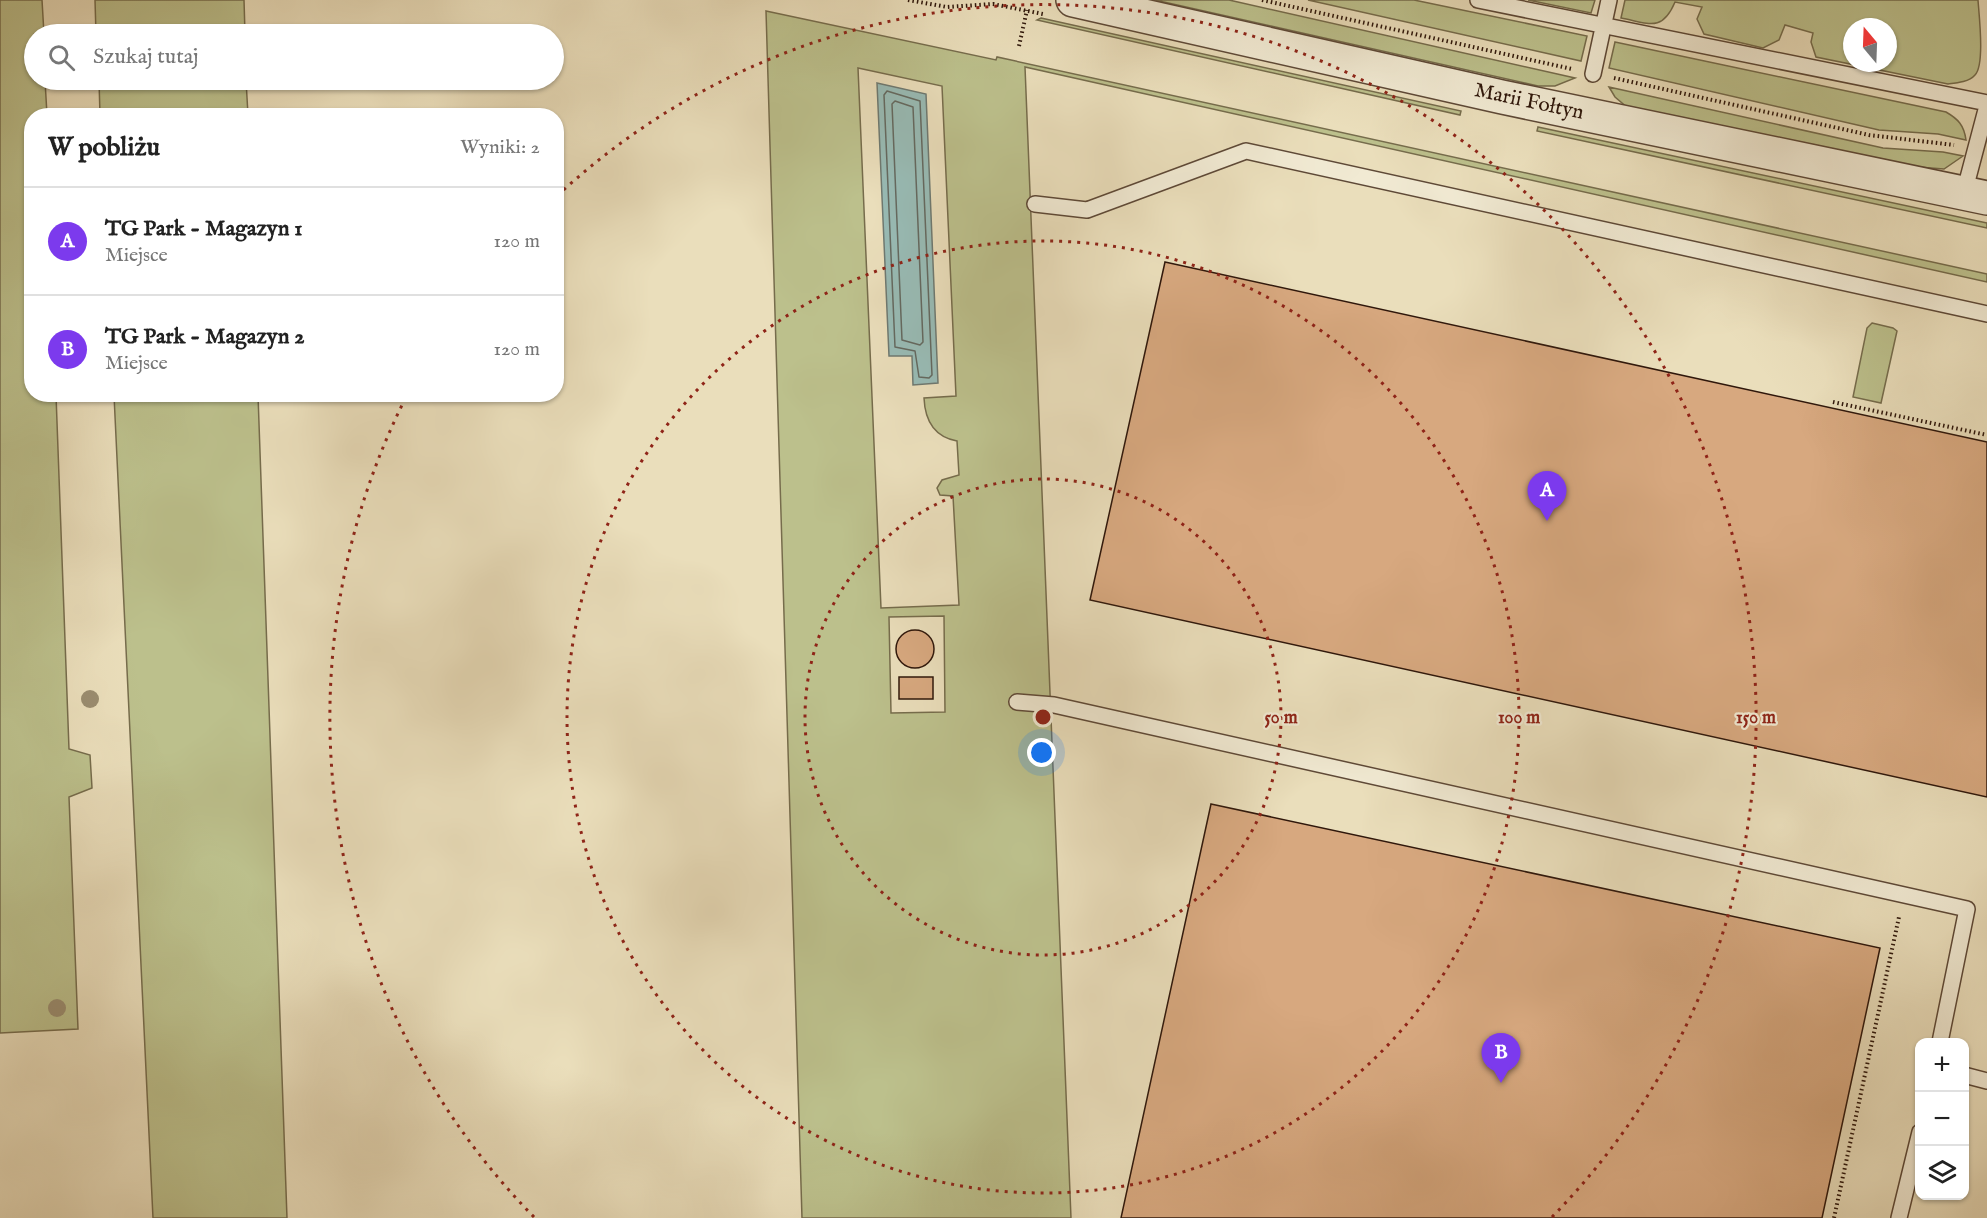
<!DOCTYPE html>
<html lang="pl">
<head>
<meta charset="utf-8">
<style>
	body { margin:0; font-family:"IM FELL English",serif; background:#f6f6f6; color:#222 }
	.controls { position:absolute; right:18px; bottom:18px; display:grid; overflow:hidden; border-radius:12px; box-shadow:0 2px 4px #0004 }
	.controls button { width:54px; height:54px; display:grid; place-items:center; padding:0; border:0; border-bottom:2px solid #e0e0e0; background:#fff; color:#222; font:30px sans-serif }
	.compass { position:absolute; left:1843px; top:18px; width:54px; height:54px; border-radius:50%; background:#fff; box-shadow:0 2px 4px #0004; rotate:341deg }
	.you { position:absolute; left:1042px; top:753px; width:21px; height:21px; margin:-15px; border:4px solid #fff; border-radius:50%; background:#1a73e8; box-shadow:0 0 0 9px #1a73e833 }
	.badge { display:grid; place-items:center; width:39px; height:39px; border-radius:50%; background:#7c3aed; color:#fff; font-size:20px; font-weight:700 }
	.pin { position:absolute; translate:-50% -50px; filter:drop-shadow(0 2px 3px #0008) }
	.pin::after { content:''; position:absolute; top:32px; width:21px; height:18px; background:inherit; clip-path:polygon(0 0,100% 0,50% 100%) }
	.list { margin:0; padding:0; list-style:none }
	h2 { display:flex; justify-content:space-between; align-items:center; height:78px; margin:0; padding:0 24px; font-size:26px }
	h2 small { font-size:20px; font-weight:400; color:#767676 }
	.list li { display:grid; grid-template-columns:39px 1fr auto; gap:18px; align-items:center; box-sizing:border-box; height:108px; padding:0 24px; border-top:2px solid #e0e0e0 }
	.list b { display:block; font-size:22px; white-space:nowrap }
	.list p { margin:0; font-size:20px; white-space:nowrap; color:#767676 }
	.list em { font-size:20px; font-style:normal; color:#767676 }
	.icon { flex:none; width:33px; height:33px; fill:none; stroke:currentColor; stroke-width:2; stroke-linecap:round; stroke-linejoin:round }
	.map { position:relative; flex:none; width:1987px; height:1218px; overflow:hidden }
	.search { position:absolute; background:#fff; box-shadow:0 2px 4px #0004; left:24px; top:24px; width:540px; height:66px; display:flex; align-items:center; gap:15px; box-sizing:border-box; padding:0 21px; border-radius:33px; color:#767676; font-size:22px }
	.panel { position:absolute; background:#fff; box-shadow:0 2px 4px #0004; left:24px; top:108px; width:540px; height:294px; border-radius:24px }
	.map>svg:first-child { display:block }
	.green { fill:#bcc08c; stroke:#766c4c; stroke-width:1.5; fill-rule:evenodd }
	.water { fill:#98bbb5; stroke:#6e7971; stroke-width:1.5 }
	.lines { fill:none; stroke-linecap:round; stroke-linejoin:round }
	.shore { stroke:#646960; stroke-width:1.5 }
	.building { fill:#d7a87f; stroke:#2f170b; stroke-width:1.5 }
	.service-casing { stroke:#5e4937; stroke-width:18 }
	.tertiary-casing { stroke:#5e4937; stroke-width:36 }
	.path { stroke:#2f170b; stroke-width:4; stroke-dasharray:1.5 3; stroke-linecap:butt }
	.service { stroke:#f1ead3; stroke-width:15 }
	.tertiary { stroke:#f1ead3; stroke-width:33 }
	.tree { fill:#9a8d70 }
	.ring { fill:none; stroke:#8f2418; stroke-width:3; stroke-dasharray:3 6 }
	.labels { text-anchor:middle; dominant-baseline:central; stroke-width:4.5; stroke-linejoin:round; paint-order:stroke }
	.street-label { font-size:21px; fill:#2f170b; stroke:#f1ead3 }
	.centre { fill:#8f2418; stroke:#f1ead3; stroke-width:3 }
	.ring-label { font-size:18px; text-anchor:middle; font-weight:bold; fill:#8f2418; stroke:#f1ead3; stroke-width:4.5; stroke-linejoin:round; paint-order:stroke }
</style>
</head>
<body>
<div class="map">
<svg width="1987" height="1218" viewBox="0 0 1987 1218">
	<rect width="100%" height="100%" fill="#eadebb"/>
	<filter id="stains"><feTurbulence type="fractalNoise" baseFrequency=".00333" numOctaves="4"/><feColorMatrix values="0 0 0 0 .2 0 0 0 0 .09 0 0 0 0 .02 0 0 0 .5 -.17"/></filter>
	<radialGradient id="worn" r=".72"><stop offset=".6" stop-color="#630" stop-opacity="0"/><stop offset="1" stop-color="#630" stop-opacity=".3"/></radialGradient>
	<path class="green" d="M0 0H42L44 34H34V80H45L47 115 32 116V394L56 395 69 749 90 755 92 788 69 797 78 1029 0 1033Z
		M95 0H244L245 34H96Z
		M1155 0H1229L1575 78 1555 86H1538Z
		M1308 0H1414L1587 36 1581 61Z
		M1528 0H1595L1591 13Z
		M1625 0H1978C1979 15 1985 65 1975 75 1969 82 1957 83 1948 84L1816 57 1811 42 1813 33 1785 25 1779 40 1763 48 1704 34 1697 19 1702 7 1675 2C1662 33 1648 23 1621 18ZM1852 27H1888V63H1852Z
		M766 11 996 60 997 57 1987 274V282L1025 67 1071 1218H802ZM858 68 942 86 956 396 924 398C925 421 935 437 957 441L959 475 942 480 937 488 940 495 953 496 959 605 881 608ZM944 616 945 712 891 713 889 617Z
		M1041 18 1461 111 1460 115 1037 20Z
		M1615 42 1946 112C1958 119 1964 125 1966 140L1938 134 1879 130 1609 68Z
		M99 80H246L248 115H100Z
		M1609 87 1883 148 1943 152 1963 156 1944 169 1918 167 1628 108 1615 97Z
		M1538 127 1987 223V228L1537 131Z
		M1872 323 1893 328 1897 331 1881 403 1853 397 1867 328Z
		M114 395H258L287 1218H153Z"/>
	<path class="water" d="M877 83 926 94 938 383 913 385 912 356H889Z"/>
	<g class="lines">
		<path class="shore" d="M887 91 920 101 932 375 929 378 919 377 915 351 895 347 884 95Z
			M895 101 913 107 923 342 920 345 902 340 892 104Z"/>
	</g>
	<path class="building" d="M1165 262 1987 442V797L1090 600Z
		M896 649a19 19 0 1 1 38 0a19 19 0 1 1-38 0Z
		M899 677H933V699H899Z
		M1211 804 1880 948 1822 1218H1121Z"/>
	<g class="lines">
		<g class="service-casing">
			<path id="service" d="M1478 0 1987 103
				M1593 74 1609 0
				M1964 193 1987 106
				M1035 204 1087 210 1246 151 1987 314
				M1017 702 1054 705 1967 909 1940 1042
				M1964 1075 1987 1081
				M1899 1218 1920 1132"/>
		</g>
		<g class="tertiary-casing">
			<path id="tertiary" d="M1073 0 1502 97 1987 198"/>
		</g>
		<path class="path" d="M908 0 947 7 993 4 1043 14
			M1262 0 1572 69
			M1019 46 1027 10
			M1614 78 1869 135 1954 145
			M1833 402 1987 435
			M1834 1218 1899 917"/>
		<use href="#service" class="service"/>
		<use href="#tertiary" class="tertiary"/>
	</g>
	<g class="tree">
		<circle cx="90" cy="699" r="9"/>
		<circle cx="57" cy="1008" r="9"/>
	</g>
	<g class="ring">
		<circle cx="1043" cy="717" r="238"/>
		<circle cx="1043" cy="717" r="476"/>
		<path d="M534 1217A713 713 0 0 1 405 399M557 196A713 713 0 0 1 1552 1217"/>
	</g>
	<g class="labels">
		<g class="street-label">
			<text transform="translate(1529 102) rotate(12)">Marii Fołtyn</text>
		</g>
	</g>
	<circle cx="1043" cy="717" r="9" class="centre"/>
	<g class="ring-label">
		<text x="1281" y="723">50 m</text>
		<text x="1519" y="723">100 m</text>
		<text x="1756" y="723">150 m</text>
	</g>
	<rect width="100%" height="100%" filter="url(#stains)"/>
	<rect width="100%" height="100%" fill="url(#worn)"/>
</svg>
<div class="controls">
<button>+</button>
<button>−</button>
<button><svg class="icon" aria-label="layers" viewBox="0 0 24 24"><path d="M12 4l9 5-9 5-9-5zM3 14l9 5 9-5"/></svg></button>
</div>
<svg class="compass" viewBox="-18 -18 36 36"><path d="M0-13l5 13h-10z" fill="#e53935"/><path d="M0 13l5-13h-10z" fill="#767676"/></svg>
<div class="you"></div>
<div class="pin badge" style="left:1547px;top:521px">A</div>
<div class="pin badge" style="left:1501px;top:1083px">B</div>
<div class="search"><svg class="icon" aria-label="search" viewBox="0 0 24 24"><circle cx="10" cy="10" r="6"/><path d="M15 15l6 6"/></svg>Szukaj tutaj</div>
<section class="panel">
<h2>W pobliżu<small>Wyniki: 2</small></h2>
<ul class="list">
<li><span class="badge">A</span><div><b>TG Park - Magazyn 1</b><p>Miejsce</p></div><em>120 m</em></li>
<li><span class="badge">B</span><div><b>TG Park - Magazyn 2</b><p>Miejsce</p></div><em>120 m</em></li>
</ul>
</section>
</div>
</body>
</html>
